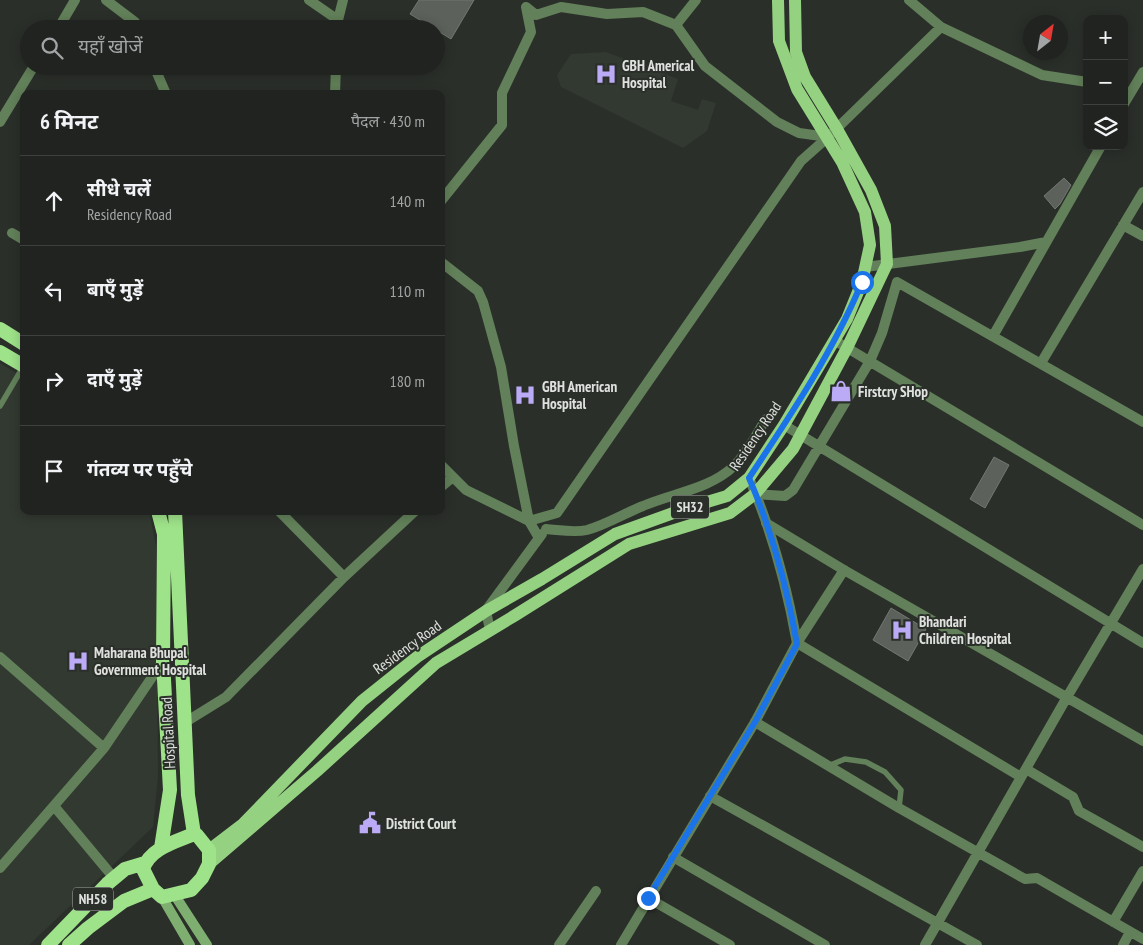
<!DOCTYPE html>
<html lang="hi">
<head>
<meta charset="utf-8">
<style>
	body { margin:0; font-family:"PT Sans Narrow","Noto Sans Devanagari",sans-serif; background:#282b29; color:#f1f3f6 }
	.controls { position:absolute; right:15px; top:15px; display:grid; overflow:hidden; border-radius:10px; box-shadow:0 2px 12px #0003 }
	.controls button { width:45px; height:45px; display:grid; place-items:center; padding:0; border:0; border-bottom:1px solid #3d403e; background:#202320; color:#f1f3f6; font:25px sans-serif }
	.compass { position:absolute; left:1023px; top:15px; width:45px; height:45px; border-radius:50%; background:#202320; box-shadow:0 2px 12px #0003; rotate:31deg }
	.stop { position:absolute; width:15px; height:15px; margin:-11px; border:4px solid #1a73e8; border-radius:50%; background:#fff }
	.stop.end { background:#1a73e8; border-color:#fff; box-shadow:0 1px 5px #0008 }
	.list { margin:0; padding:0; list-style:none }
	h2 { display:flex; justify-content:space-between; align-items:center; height:65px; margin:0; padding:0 20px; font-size:21px }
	h2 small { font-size:16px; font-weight:400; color:#a2a4a5 }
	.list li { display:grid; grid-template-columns:32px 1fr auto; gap:15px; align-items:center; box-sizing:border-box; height:90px; padding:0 20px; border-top:1px solid #3d403e }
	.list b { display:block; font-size:19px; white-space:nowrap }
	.list p { margin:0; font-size:16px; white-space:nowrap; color:#a2a4a5 }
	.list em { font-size:16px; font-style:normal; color:#a2a4a5 }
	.icon { flex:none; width:28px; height:28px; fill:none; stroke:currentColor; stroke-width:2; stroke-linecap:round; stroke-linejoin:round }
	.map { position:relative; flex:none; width:1143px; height:945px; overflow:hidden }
	.search { position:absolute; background:#202320; box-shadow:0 2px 12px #0003; left:20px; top:20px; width:425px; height:55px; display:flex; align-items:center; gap:12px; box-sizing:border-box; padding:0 18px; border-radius:28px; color:#a2a4a5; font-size:19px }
	.panel { position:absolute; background:#202320; box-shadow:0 2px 12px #0003; left:20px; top:90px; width:425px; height:425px; border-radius:10px }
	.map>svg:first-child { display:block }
	.built { fill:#323930 }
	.building { fill:#5c615b; stroke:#737771 }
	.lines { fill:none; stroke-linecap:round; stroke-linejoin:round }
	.service { stroke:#628059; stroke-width:5.5 }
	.minor { stroke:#628059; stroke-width:10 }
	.tertiary { stroke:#628059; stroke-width:10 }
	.secondary { stroke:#7eae70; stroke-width:10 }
	.primary { stroke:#94d281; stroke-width:12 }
	.trunk { stroke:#9ee289; stroke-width:14 }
	.route { stroke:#1a73e8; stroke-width:6 }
	.labels { text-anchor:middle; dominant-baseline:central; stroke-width:4; stroke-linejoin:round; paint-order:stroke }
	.shield { fill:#2b2f2a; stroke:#a8aca7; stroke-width:1 }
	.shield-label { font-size:14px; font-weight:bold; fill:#dee1dd }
	.poi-label { font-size:15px; font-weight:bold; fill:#dee1dd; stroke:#2b2f2a; text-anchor:start }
	.street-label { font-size:15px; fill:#dee1dd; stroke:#2b2f2a }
</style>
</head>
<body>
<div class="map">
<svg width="1143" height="945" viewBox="0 0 1143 945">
	<rect width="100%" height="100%" fill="#2b2f2a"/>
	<path class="built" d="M606 52 678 79 671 101 698 110 702 99 716 103 707 131 683 148 561 87 557 75 571 54Z
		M0 363 24 378V511H149L156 546 158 776 153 827 29 945H0Z"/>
	<path class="building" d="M419 0H474L451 39 410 14Z
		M1064 178 1071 185 1060 204 1055 209 1044 196Z
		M994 457 1009 465 985 508 970 499Z
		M891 608 926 629 908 661 873 640Z"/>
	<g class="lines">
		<path class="service" d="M0 406 23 367
			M828 766 845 759 866 762 885 772 901 790 899 808"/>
		<path class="minor" d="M106 0 135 22 138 29
			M309 0 338 20
			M909 0 941 27 1042 75 1087 82
			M676 25 696 0
			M58 29 75 0
			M337 29 338 20 343 0
			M154 66 166 94
			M335 94 336 66
			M1124 104 1143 72
			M0 122 34 66
			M441 201 502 125V93L531 32 526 7 536 15 561 7 607 14 643 12 676 25 705 66 777 122 799 133 828 137
			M1123 225 1143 236
			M12 233 24 240
			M441 262 478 291 483 302 501 367 514 446 529 521 539 538
			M865 267 1020 247 1046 242
			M993 336 1101 146
			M834 340 1143 525
			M1041 363 1143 192
			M784 425 1143 643
			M441 465 466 490 529 521 557 513 801 161 828 137 941 27
			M441 487 453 477
			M755 494 785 496 793 490 870 361 882 333 897 282 1143 422
			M279 511 344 577 415 511
			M766 523 844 570 1143 741
			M546 529C560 530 574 533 587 530 606 525 625 513 643 506 673 493 710 489 734 466 747 453 756 435 766 419
			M487 609 542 534
			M797 643 1021 777
			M0 657 104 748 163 661
			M755 722 899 808 1025 879 1037 878 1143 939
			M184 723 226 697 344 577
			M1026 769 1073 797 1079 811 1143 847
			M710 796 977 945
			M54 806 114 878
			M673 857 825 945
			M0 868 104 748
			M648 898 730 945
			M1113 922 1143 871
			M559 945 596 891
			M925 945 1067 697 1143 569
			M1123 945 1130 932"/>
		<path class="tertiary" d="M486 611 490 630
			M797 643 844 570
			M621 945 755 722 797 643C787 587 772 531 749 478"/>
		<path class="secondary" d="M174 894 207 945
			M162 897 190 945"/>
		<path class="primary" d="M209 850 243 824 362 701 417 657 486 611 542 579 615 534 687 508 727 496 749 478 784 425 847 319 862 282 870 245 865 212 842 162 797 89 779 41 778 0
			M209 864 317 771 436 663 514 616 629 544 730 513 755 494 793 449 847 348 887 264 885 226 871 190 837 129 805 77 796 52 795 0"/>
		<path class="trunk" d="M0 329 24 344
			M0 352 24 366
			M158 511 164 534 163 661 170 790 161 848
			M175 511 188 795 194 834
			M194 834 197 835 209 850V864L202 878 191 890 162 897 153 889 143 869C150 848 175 842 194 834Z
			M48 945 107 884 125 869 145 863
			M69 945 88 928 124 901 153 889"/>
	</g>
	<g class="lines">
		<path class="route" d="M648 898 755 722 797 644C787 587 772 531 749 478 790 416 833 352 862 282"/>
	</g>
	<defs>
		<g id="hospital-bare" transform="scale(1.725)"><path d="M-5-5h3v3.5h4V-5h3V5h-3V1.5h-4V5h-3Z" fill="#bbaaf6" stroke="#2b2f2a" stroke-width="2.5" paint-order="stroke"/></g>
		<g id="shop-bare" transform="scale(1.725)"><path d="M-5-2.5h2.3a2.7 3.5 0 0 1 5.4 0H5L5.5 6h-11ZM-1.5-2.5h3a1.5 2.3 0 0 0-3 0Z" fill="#bbaaf6" stroke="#2b2f2a" stroke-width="2.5" paint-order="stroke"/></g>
		<g id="civic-bare" transform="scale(1.725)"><path d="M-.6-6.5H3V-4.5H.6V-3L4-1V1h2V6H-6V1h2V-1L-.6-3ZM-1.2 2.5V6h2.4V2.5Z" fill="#bbaaf6" stroke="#2b2f2a" stroke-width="2.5" paint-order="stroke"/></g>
	</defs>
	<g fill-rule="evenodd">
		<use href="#hospital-bare" x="606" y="74"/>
		<use href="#shop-bare" x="841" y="391"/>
		<use href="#hospital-bare" x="525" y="395"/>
		<use href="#hospital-bare" x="902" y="630"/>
		<use href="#hospital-bare" x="78" y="661"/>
		<use href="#civic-bare" x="370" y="823"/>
	</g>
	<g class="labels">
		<g class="shield">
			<rect x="671" y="495.5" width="38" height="23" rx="4"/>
			<rect x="73" y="887.5" width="40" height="23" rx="4"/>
		</g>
		<g class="shield-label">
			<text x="690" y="507">SH32</text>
			<text x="93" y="899">NH58</text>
		</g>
		<g class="poi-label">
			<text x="622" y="65">GBH Americal<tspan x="622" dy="17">Hospital</tspan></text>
			<text x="542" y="386">GBH American<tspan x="542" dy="17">Hospital</tspan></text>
			<text x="858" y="391">Firstcry SHop</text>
			<text x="919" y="621">Bhandari<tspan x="919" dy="17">Children Hospital</tspan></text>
			<text x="94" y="652">Maharana Bhupal<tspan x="94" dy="17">Government Hospital</tspan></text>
			<text x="386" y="823">District Court</text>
		</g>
		<g class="street-label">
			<text transform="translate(755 436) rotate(-56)">Residency Road</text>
			<text transform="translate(407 647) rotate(-36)">Residency Road</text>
			<text transform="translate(168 733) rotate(-93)">Hospital Road</text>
		</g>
	</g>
</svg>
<div class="controls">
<button>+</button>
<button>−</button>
<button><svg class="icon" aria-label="layers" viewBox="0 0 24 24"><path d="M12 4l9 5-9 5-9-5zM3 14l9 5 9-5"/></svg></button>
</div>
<svg class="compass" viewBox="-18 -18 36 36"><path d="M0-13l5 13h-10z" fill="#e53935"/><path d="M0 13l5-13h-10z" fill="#a2a4a5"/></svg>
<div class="stop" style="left:862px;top:282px"></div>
<div class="stop end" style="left:648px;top:898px"></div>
<div class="search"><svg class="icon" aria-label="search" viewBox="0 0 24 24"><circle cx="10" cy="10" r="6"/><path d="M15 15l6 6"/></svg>यहाँ खोजें</div>
<section class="panel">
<h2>6 मिनट<small>पैदल · 430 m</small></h2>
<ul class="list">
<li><svg class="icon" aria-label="ahead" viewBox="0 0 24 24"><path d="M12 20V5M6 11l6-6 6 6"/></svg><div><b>सीधे चलें</b><p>Residency Road</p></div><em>140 m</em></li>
<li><svg class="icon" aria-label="left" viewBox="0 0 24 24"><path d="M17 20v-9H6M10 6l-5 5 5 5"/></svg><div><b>बाएँ मुड़ें</b></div><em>110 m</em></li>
<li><svg class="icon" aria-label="right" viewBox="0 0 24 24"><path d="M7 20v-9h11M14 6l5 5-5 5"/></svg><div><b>दाएँ मुड़ें</b></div><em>180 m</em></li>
<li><svg class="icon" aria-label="arrive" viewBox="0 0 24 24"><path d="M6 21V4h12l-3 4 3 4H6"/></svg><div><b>गंतव्य पर पहुँचे</b></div></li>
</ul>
</section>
</div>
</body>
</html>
